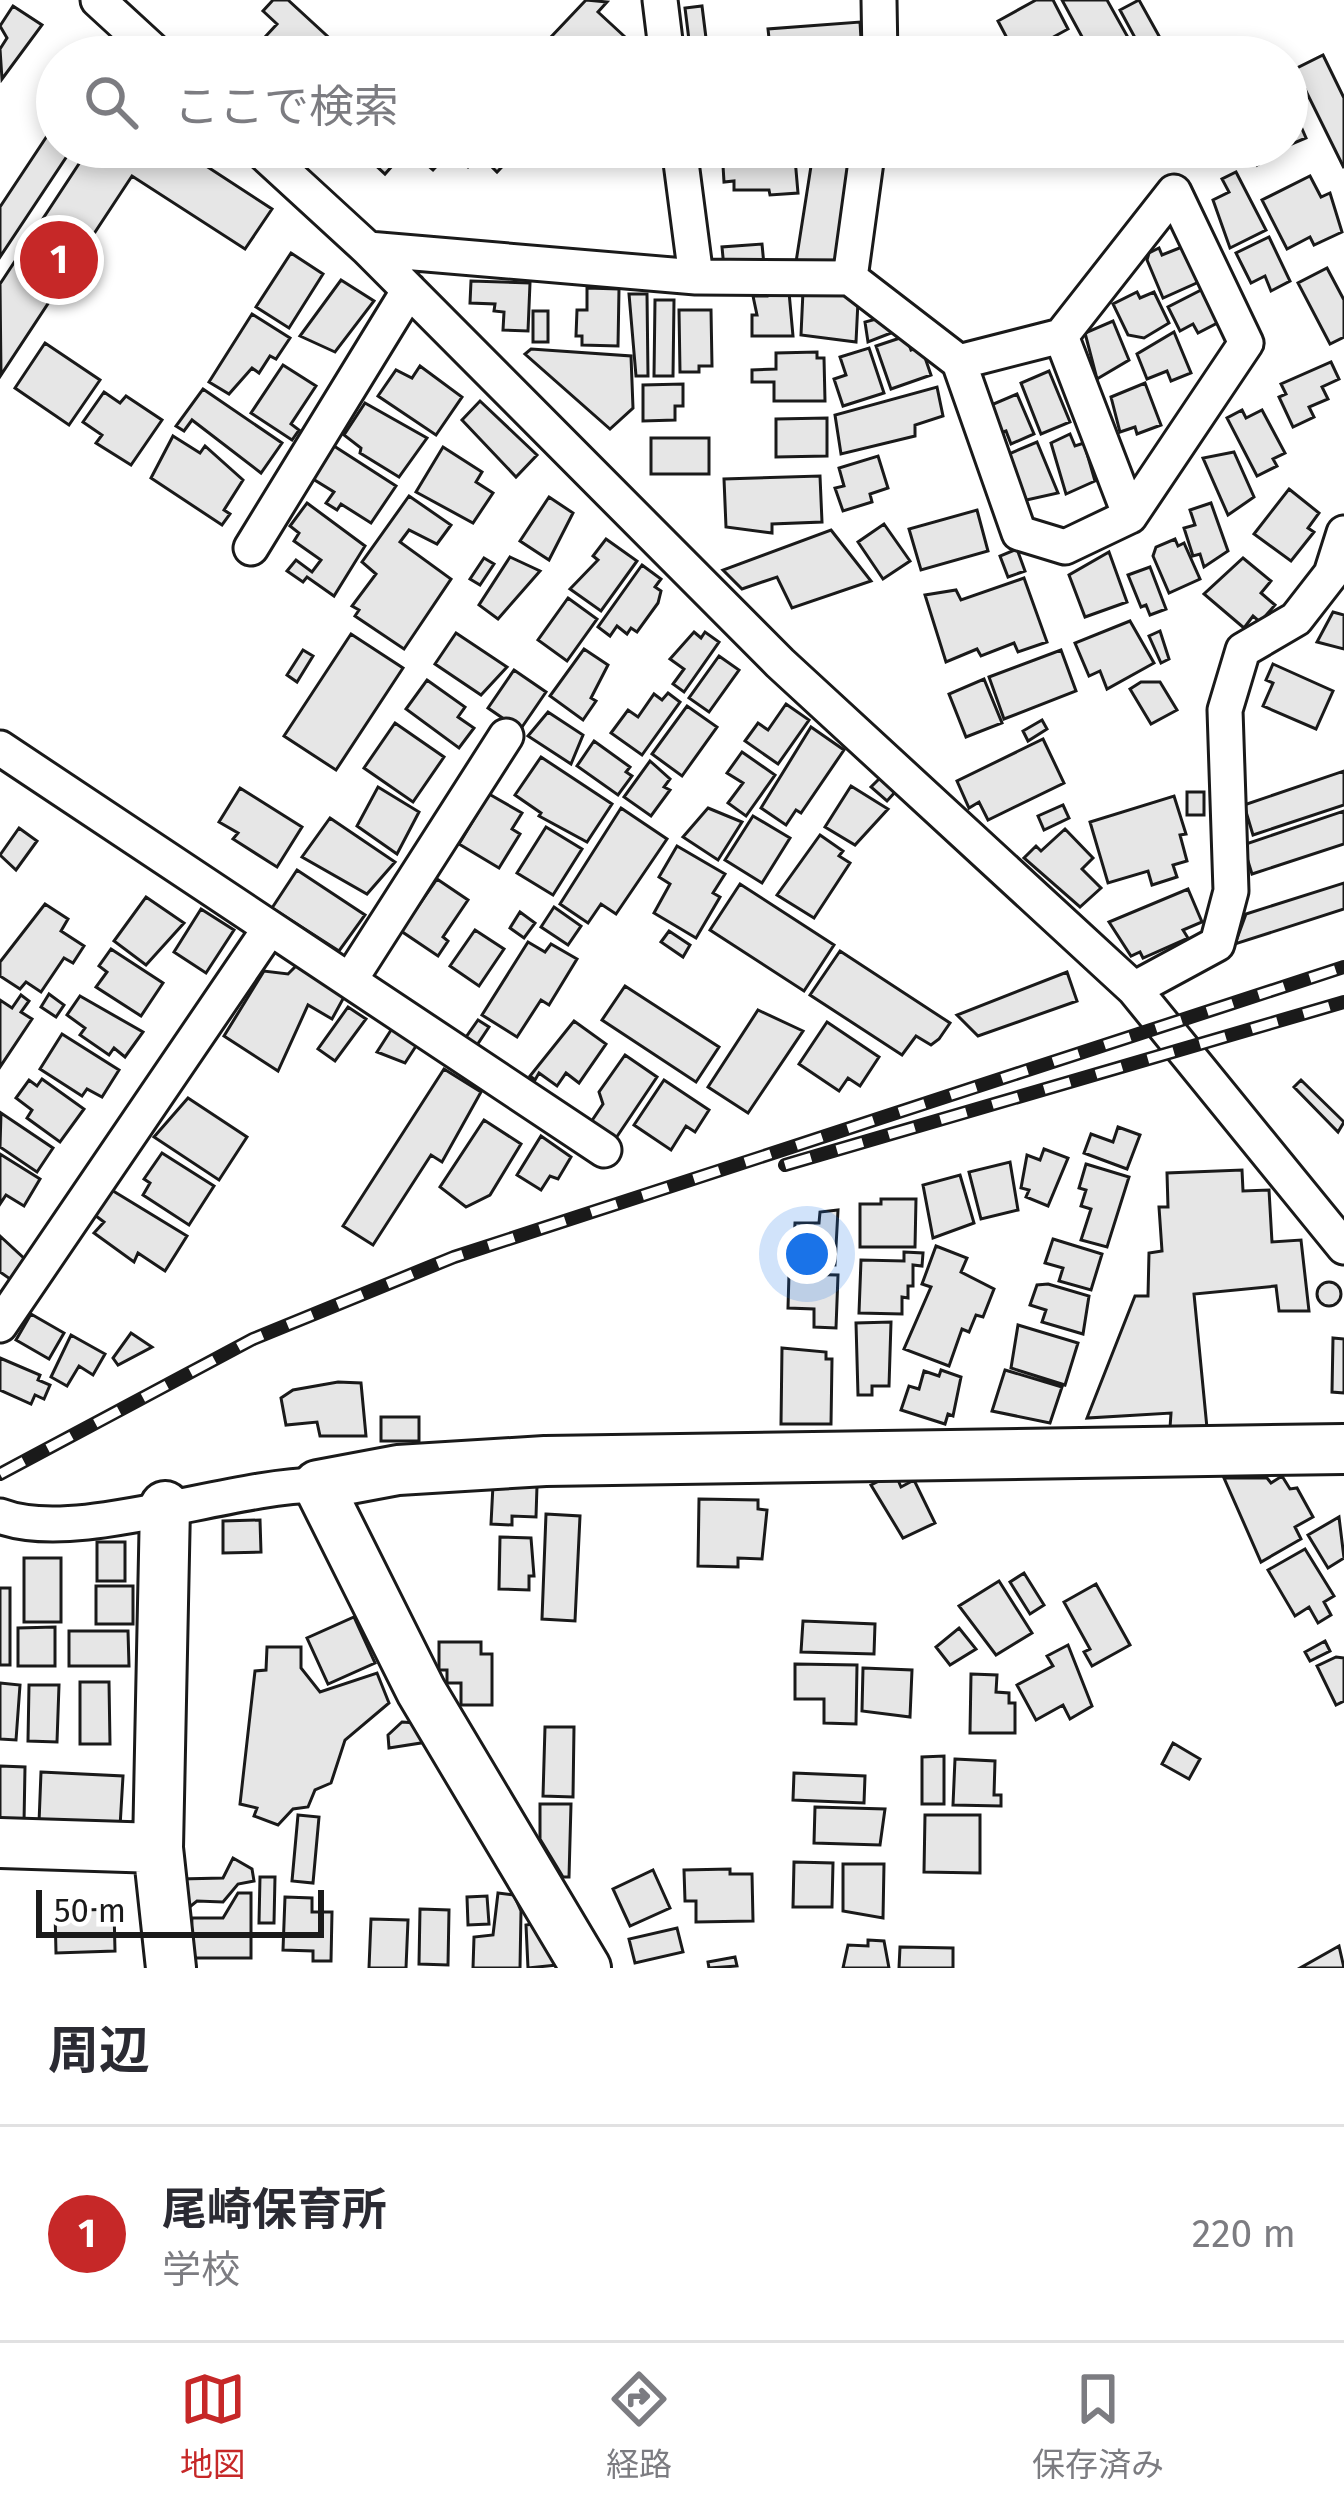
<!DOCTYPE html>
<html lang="ja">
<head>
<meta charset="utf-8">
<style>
	body { margin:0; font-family:"Fira Sans","Noto Sans JP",sans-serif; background:#f7f7f7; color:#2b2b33 }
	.scale { position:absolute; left:36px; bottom:30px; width:288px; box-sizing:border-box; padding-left:12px; border:6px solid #1a1a1a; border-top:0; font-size:33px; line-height:42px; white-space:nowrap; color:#1a1a1a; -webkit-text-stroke:9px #fff; paint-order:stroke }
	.you { position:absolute; left:807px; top:1254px; width:42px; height:42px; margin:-30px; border:9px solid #fff; border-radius:50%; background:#1a73e8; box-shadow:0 0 0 18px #1a73e833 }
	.badge { display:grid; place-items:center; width:78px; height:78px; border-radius:50%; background:#c62828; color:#fff; font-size:39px; font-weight:700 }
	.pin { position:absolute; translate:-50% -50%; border:6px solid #fff; box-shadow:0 3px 12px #0006 }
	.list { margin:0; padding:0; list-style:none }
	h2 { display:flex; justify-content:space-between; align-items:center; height:156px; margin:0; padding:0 48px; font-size:51px }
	h2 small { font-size:39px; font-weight:400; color:#7c7c81 }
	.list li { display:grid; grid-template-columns:78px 1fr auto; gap:36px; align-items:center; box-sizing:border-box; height:216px; padding:0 48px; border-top:3px solid #e1e1e2 }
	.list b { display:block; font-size:45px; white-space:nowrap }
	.list p { margin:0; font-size:39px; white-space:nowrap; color:#7c7c81 }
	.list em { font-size:39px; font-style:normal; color:#7c7c81 }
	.icon { flex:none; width:66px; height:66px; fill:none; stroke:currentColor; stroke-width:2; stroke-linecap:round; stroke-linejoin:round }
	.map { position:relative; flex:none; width:1344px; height:1968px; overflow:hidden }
	.search { position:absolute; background:#fff; box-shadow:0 6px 18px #0003; left:36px; right:36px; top:36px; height:132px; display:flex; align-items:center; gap:30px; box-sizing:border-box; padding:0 42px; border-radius:66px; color:#7c7c81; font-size:45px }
	.sheet { height:372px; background:#fff }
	nav { display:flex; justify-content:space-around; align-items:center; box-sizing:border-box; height:168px; border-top:3px solid #e1e1e2; background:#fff; font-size:33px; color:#7c7c81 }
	nav a { display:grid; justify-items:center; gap:6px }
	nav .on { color:#c62828 }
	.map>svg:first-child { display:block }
	.building { fill:#e6e6e6; stroke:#1a1a1a; stroke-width:3 }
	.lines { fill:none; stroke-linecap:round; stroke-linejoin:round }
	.street-casing { stroke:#1a1a1a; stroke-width:39 }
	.secondary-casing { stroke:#1a1a1a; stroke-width:54 }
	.street { stroke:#fff; stroke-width:33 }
	.secondary { stroke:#fff; stroke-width:48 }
	.rail-casing { stroke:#1a1a1a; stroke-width:14 }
	.rail { stroke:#fff; stroke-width:9; stroke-dasharray:27; stroke-linecap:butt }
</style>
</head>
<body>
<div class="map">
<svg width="1344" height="1968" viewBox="0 0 1344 1968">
	<rect width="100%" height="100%" fill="#fff"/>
	<path class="building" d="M273 0H288L350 57H258L252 51 277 24 263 11Z
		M586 0 607 2 598 12 624 36 605 57H532Z
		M1036 0H1053L1068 29 1017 57 998 21Z
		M1062 0H1107L1135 50 1121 57H1093Z
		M1139 0 1159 36 1140 47 1120 10Z
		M13 6 42 25 2 79 0 49 7 38 0 26Z
		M702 6 706 38 689 40 685 8Z
		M860 22 862 57H771L768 29Z
		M1074 40 1083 57H1033L1052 46Z
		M950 41 959 57H922L919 51Z
		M1323 55 1344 98V168L1295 69Z
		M1292 106 1306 138 1287 146V108Z
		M57 121V147H73L0 257V207Z
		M90 147H177L272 209 245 249 132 176 1 375 0 284Z
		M356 147 448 148 521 147 497 172 480 155 468 167 451 151 433 170 408 148 385 174Z
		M794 147 798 193 770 195 769 190H734V181L724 182 722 149Z
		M814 147H852L836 261 796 262Z
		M1248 147H1286L1257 165Z
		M1236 172 1266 230 1230 248 1213 200 1229 192 1222 179Z
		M1310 176 1321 197 1330 193 1342 232 1314 245 1310 237 1287 249 1262 200Z
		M1269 237 1290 281 1271 291 1265 276 1251 283 1236 253Z
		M762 244 764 265 724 268 722 247Z
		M1187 245 1201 281 1163 298 1147 260 1149 253 1159 248 1162 255Z
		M291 253 323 274 289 328 256 307Z
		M1327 268 1344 300V337L1330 344 1298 283Z
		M341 280 374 301 335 352 300 336Z
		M471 281 530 283 528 331 503 330 504 312 494 311 495 304 470 303Z
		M1207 287 1223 320 1198 333 1193 324 1180 331 1168 307Z
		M587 288 619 289 618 346 582 345V336H576L577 310H587Z
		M829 290 858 301 856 342 801 335 803 291Z
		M767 292H789L793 336H752V315H757L753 296H767Z
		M1137 292 1140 298 1154 292 1169 323 1144 338 1128 335 1113 304Z
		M629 294H647L648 376H636Z
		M655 300H674L673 376H654Z
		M679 310H711L712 366H699V372H680Z
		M533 311H548V342H533Z
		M252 314 290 338 276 359 270 356 259 373 252 368 229 394 209 382Z
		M880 318 891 333 868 342 865 322Z
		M1113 321 1129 360 1097 379 1085 333Z
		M1174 332 1191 373 1171 381 1167 371 1147 379 1137 354Z
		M906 336 911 350 921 346 931 375 891 389 876 346Z
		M45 343 100 380 69 425 15 388Z
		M869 348 884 393 843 406 834 379 846 375 840 357Z
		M531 349 631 356 633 408 610 429 525 354Z
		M817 352V358H824L825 401H774V382H752V370L776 369V353Z
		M1331 362 1339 379 1322 387 1328 399 1309 407 1314 417 1293 427 1279 397 1286 394 1281 384Z
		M283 365 316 386 291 424 299 430 292 440 251 413Z
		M420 366 462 397 436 435 378 396 396 370 412 378Z
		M1049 371 1070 422 1041 434 1021 383Z
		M1145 383 1161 425 1137 434 1135 427 1120 432 1111 397Z
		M683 384V406H675V420L643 421V385Z
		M937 387 943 416 915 425V436L841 454 835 415Z
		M203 389 282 443 261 473 192 420 184 431 176 426Z
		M104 392 120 403 126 396 162 420 131 465 96 443 102 435 83 422Z
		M1017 394 1034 434 1011 444 1006 431 995 435 984 408Z
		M480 401 537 455 516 477 462 420Z
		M365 403 427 438 399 477 360 453 361 448 344 435Z
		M1242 410 1246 418 1262 410 1285 453 1273 459 1277 466 1257 476 1227 418Z
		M827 418V456L776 457V419Z
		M1070 434 1075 446 1084 443 1095 481 1066 494 1051 443Z
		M173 436 200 453 205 446 243 480 224 510 230 514 222 525 151 478Z
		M651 438H709V474H651Z
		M1037 442 1058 493 1022 501 1004 456Z
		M334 446 396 486 371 523 341 504 337 510 326 503 334 492 313 479Z
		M443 447 482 472 476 482 493 493 473 523 416 492Z
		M1234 452 1254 497 1228 515 1203 458Z
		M878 456 888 488 870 494 872 502 843 511 835 488 844 486 839 468Z
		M820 476 822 522 772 524V533L726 527 724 479Z
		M1289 489 1319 513 1308 528 1314 532 1291 561 1254 534Z
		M409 496 451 525 437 544 409 530 400 542 451 579 404 649 355 616 359 610 352 606 376 574 362 562Z
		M549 497 573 513 549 560 520 541Z
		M307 503 365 546 334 596 307 577 303 582 287 571 296 560 312 572 321 560 294 541 299 533 290 526Z
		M1211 503 1228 551 1204 567 1200 554 1193 556 1184 528 1195 525 1190 510Z
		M977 510 988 551 921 570 909 529Z
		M884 524 910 561 883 579 858 542Z
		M831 530 871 581 792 608 777 577 742 589 723 570Z
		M606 539 637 561 601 611 570 589 598 560 593 556Z
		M1175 539 1178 546 1184 543 1200 579 1169 593 1153 556 1156 547Z
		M1017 549 1025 571 1008 577 1000 556Z
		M1109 552 1127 602 1085 617 1069 575Z
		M510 557 540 571 498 619 479 605Z
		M484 558 494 564 480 585 470 579Z
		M1243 558 1271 581 1261 593 1275 605 1260 622 1253 616 1244 628 1204 594Z
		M642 565 661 579 655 587 661 591 658 603 637 632 631 628 627 634 617 626 610 636 598 627Z
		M1150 567 1166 609 1150 615 1146 605 1141 607 1128 575Z
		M1024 578 1047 642 1018 652 1014 643 981 656 977 649 946 662 925 595 956 590 961 600Z
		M568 598 597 619 567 661 538 640Z
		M1333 612 1344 615V649L1317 642Z
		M1130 621 1154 663 1107 689 1100 671 1089 676 1075 643Z
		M1160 631 1169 659 1161 663 1149 636Z
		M694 632 701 638 705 632 719 642 684 692 673 684 684 669 670 659Z
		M456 633 507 667 481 695 435 664Z
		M351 634 403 668 336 770 284 736Z
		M584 649 608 665 591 698 596 701 583 720 550 696Z
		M303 650 313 656 297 682 287 675Z
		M1061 650 1076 691 1004 719 989 677Z
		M719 656 739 670 709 712 689 698Z
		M1273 664 1333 691 1316 729 1263 706 1273 683 1266 680Z
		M514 670 546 692 520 730 488 708Z
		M984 679 1002 723 966 737 949 694Z
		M427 680 465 707 458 717 474 728 459 748 406 709Z
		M1141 682H1160L1177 710 1151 724 1130 689Z
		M668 693 680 702 642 755 611 733 628 710 638 717 654 694 662 700Z
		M786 704 809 720 778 764 745 741 758 723 768 730Z
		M687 706 717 727 682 776 652 754Z
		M548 712 583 735 571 764 528 736Z
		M1042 720 1047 729 1028 741 1023 731Z
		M395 723 444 757 413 802 364 768Z
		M811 727 844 750 801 813 796 810 786 825 761 808Z
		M1043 739 1064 783 988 820 979 802 969 808 957 781Z
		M594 741 630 767 626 772 632 776 618 795 577 766Z
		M742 752 775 775 746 816 728 803 743 783 727 773Z
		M541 757 612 804 587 842 539 816 541 813 515 795Z
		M650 761 670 779 664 787 670 790 651 816 624 797Z
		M1344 771V805L1253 835 1244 805Z
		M881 777 896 791 887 801 871 787Z
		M851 786 888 809 855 845 825 827Z
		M378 787 419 812 397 854 357 826Z
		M240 788 302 827 277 867 233 839 238 833 219 822Z
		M1187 792H1204V815H1187Z
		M489 794 522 813 512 829 520 834 499 868 459 844Z
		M1174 796 1186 834 1180 835 1187 861 1173 865 1177 877 1152 885 1148 871 1108 883 1090 822Z
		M1063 805 1069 818 1044 830 1038 816Z
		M621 808 667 839 616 914 601 904 588 923 560 904Z
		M708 808 742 822 718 860 683 837Z
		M1344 811V844L1252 874 1243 845Z
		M753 816 790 838 762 883 725 860Z
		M330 818 395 862 367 894 302 857Z
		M546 827 582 849 553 895 517 873Z
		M19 828 37 841 16 870 0 855Z
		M1065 829 1093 858 1082 869 1101 888 1080 907 1024 858 1036 846 1041 851Z
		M820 835 843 851 839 856 850 863 814 918 777 895Z
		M677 846 725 874 713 893 720 897 696 938 654 913 670 884 659 877Z
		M297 870 365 915 339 951 272 908Z
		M437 879 468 900 443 937 448 941 438 956 401 931Z
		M1344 883V909L1235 944 1246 914Z
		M740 884 834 945 804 991 710 930Z
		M1188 889 1202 922 1183 930 1188 938 1143 958 1140 952 1131 956 1109 922Z
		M146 897 184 923 146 965 114 941Z
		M45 904 68 919 61 931 84 946 73 963 64 958 41 992 26 982 20 989 0 976V962Z
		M554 907 581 926 568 945 541 927Z
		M201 909 234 930 206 973 174 952Z
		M520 912 535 923 524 938 510 928Z
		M475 930 504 949 479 986 450 966Z
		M669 931 690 945 683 957 661 942Z
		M528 942 545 952 551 944 577 959 549 1005 541 1000 517 1037 482 1015Z
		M111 949 163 983 141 1016 96 987 107 972 99 966Z
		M840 951 950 1023 939 1039 931 1045 916 1036 902 1055 810 995Z
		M296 966 344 997 332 1019 308 1005 278 1071 224 1036 264 971 288 974Z
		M1067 972 1077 1001 978 1036 957 1015Z
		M625 986 719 1047 696 1082 602 1020Z
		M49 994 64 1005 56 1017 41 1007Z
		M21 995 29 1001 21 1012 32 1019 0 1067V1000L12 1008Z
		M80 996 143 1032 125 1057 114 1048 109 1055 80 1035 85 1028 67 1015Z
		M348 1007 366 1019 335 1061 318 1049Z
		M758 1010 803 1031 748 1113 708 1087Z
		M478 1020 489 1027 475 1048 464 1040Z
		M574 1021 606 1044 579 1083 566 1073 557 1086 539 1073 535 1080 530 1076Z
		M827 1022 879 1057 860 1086 848 1078 839 1091 799 1064Z
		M393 1027 418 1043 405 1063 377 1052Z
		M62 1034 119 1070 102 1097 87 1089 82 1096 40 1069Z
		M625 1055 657 1077 616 1138 591 1122 603 1104 599 1092Z
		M444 1069 481 1092 442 1162 431 1155 373 1245 343 1226Z
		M42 1079 84 1109 60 1142 27 1118 32 1110 16 1098 29 1080 37 1086Z
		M664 1080 709 1110 695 1132 686 1126 671 1150 634 1125Z
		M1301 1080 1344 1122 1338 1132 1294 1087Z
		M188 1098 247 1137 219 1180 154 1137Z
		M1 1113 53 1148 37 1172 0 1147Z
		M484 1120 521 1144 490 1195 466 1207 440 1187Z
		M1118 1127 1140 1135 1127 1169 1084 1153 1091 1134 1113 1142Z
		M541 1136 571 1157 558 1179 550 1176 541 1190 517 1175Z
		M1044 1149 1068 1158 1048 1206 1026 1197 1029 1190 1021 1188 1027 1155 1040 1160Z
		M162 1153 214 1186 189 1225 143 1195 150 1183 144 1179Z
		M0 1154 40 1179 24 1206 6 1195 0 1204Z
		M1010 1162 1018 1210 981 1219 969 1172Z
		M1086 1164 1129 1177 1107 1247 1081 1240 1091 1209 1081 1206 1086 1190 1079 1188Z
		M1242 1170 1243 1191 1269 1190 1272 1242 1301 1240 1309 1311H1279L1276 1286 1194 1294 1207 1428H1170L1171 1413 1087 1418 1135 1296H1148L1149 1253 1162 1251 1159 1207H1168L1167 1173Z
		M960 1175 974 1223 933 1238 923 1185Z
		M105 1186 187 1236 165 1271 138 1253 134 1262 94 1233 104 1222 88 1210Z
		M881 1199H916L915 1247H860V1204H881Z
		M838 1210 835 1265 793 1263 795 1223H819L820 1212Z
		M0 1236 27 1261 13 1281 0 1272Z
		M1053 1239 1102 1254 1091 1290 1059 1281 1063 1268 1045 1263Z
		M936 1246 967 1258 961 1272 994 1289 983 1317 976 1315 969 1332 962 1329 949 1366 904 1349 931 1287 922 1284Z
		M904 1252 923 1253 922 1266 913 1265V1286H908V1298L902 1297V1314L859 1313 861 1260 904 1261Z
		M789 1274 838 1275 836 1328 814 1327V1309L788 1308Z
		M1317 1294a12 12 0 1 1 24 0a12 12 0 1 1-24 0Z
		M1048 1284 1089 1296 1083 1334 1042 1322 1046 1310 1030 1305 1037 1285Z
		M31 1314 64 1333 49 1359 16 1340Z
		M891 1322 889 1386H872V1395H858L856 1323Z
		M1018 1325 1078 1343 1065 1385 1011 1368Z
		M131 1333 152 1347 118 1365 113 1358Z
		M71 1335 105 1354 93 1375 79 1366 67 1386 51 1377Z
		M1333 1338 1344 1339V1393L1332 1392Z
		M782 1348 826 1352V1359H832L831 1424H781Z
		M0 1358 40 1375 38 1380 50 1385 44 1399 35 1395 31 1404 0 1390Z
		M941 1370 961 1377 953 1416 948 1414 945 1424 901 1410 909 1386 919 1389 924 1371 939 1376Z
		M1005 1370 1062 1387 1050 1423 992 1411Z
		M338 1382 361 1383 366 1436H320L317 1422 286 1425 281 1398 293 1390Z
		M381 1417H419V1441H381Z
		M895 1473 901 1487 914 1480 935 1523 903 1538 871 1485Z
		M1282 1476 1290 1489 1297 1488 1313 1517 1295 1527 1301 1539 1261 1562 1224 1478H1267L1271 1483Z
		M493 1485 537 1486 536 1517 512 1516V1525L491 1524Z
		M699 1499 758 1500V1509L767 1510 762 1559 738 1558V1567L698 1566Z
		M546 1514 580 1516 575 1621 542 1619Z
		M1339 1517 1344 1558 1328 1568 1308 1535Z
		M260 1520 261 1552 223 1553V1521Z
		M500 1537 531 1538 534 1576H529V1590L499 1589Z
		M97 1542H125V1581H97Z
		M1305 1549 1334 1596 1324 1602 1331 1615 1318 1623 1309 1607 1295 1616 1268 1570Z
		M24 1558H61V1622H24Z
		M1024 1573 1044 1605 1030 1614 1010 1582Z
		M999 1581 1032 1633 996 1655 959 1606Z
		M1096 1584 1130 1645 1092 1666 1084 1652 1090 1649 1064 1602Z
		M96 1586H133V1624H96Z
		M0 1588H10V1665H0Z
		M354 1617 375 1663 328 1684 307 1638Z
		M803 1621 875 1624 874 1654 801 1652Z
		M55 1627V1666H18V1628Z
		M959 1628 976 1649 950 1665 936 1647Z
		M69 1631H128L129 1666H69Z
		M1325 1641 1330 1651 1310 1661 1305 1652Z
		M439 1642H481V1654H492V1705H461V1683H447V1670H439Z
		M1068 1645 1092 1706 1070 1719 1063 1705 1036 1720 1017 1685 1053 1666 1047 1656Z
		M267 1647H301V1668L320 1692 377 1673 389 1703 345 1740 331 1783 315 1790 308 1807 293 1809 278 1825 254 1816 257 1808 240 1804 255 1671 266 1670Z
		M1336 1657 1344 1658V1701L1336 1705 1317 1666Z
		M795 1664 857 1665 856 1724 824 1723V1699H795Z
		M863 1668 912 1670 910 1717 862 1711Z
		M971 1674 997 1675 996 1692 1009 1693V1703H1015V1733H970Z
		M80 1682H109L110 1744H80Z
		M0 1683 20 1685 16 1740 0 1739Z
		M29 1685H59L57 1742 28 1741Z
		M402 1722 416 1723 427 1742 389 1748 388 1735Z
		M545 1727H574L573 1797 543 1796Z
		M1173 1743 1200 1759 1189 1779 1162 1764Z
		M944 1756V1804H922V1757Z
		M955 1759 995 1761 994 1795H1001V1806L953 1805Z
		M0 1766 25 1767 24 1823H0Z
		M41 1772 123 1776 120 1827 39 1823Z
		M794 1773 865 1776 864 1803 793 1800Z
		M540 1804H571L569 1877H563L540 1839Z
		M815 1807 885 1809 880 1845 814 1843Z
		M298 1815 319 1817 313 1883 292 1881Z
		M925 1815H980V1873L924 1872Z
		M233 1858 252 1869 254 1881 238 1884 223 1902 197 1901 187 1909 180 1879 223 1878Z
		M794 1862 833 1863 832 1907H793Z
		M843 1864H884L883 1918 843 1911Z
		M730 1869V1874H752L753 1921 696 1922V1901H685L684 1870Z
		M653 1870 670 1908 630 1926 613 1889Z
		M260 1877H275L274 1923H259Z
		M238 1893H251V1958H196L190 1950 192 1918H223Z
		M498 1893 514 1895 521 1911 520 1968H473L474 1937 493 1935Z
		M487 1896 489 1924 468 1925 467 1897Z
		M285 1897 312 1898V1912H332L331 1961H313V1951L283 1950Z
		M114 1909 115 1951 56 1953 55 1911Z
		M420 1909 449 1910 448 1965 419 1964Z
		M371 1919 408 1920 406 1968H369Z
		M533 1924 557 1965 528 1968 526 1925Z
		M677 1928 683 1952 635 1963 629 1939Z
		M868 1940 884 1941 889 1968H843L848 1945 868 1946Z
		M1339 1946 1344 1968H1300Z
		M900 1947 953 1948V1968H899Z
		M735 1957 737 1966 709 1968 708 1962Z"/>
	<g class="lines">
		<g class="street-casing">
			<path id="street" d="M98 0 160 57
				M660 0 667 57
				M879 0 880 57
				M257 147 368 249 780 663 1134 989 1344 1247
				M368 249 696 277 679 147
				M696 277 850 278 959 362 1061 336 1174 192 1246 343 1130 516 1065 547 1019 533 959 362
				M850 278 868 147
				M1061 336 1130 516
				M251 548 409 290
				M0 748 604 1150
				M350 980 506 736
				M1134 989 1217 944 1231 891 1225 710 1243 650 1296 619 1331 574 1344 533
				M0 1325 270 928
				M0 1516C75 1545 227 1486 318 1485"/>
		</g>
		<g class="secondary-casing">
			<path id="secondary" d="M165 1506 158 1848 171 1968
				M0 1843 158 1848
				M586 1968 421 1691 318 1485 398 1470 545 1461 1344 1449"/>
		</g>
		<use href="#street" class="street"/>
		<use href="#secondary" class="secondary"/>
		<g class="rail-casing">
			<path id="rail" d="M785 1165 1344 1002
				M0 1474 253 1339 454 1257 1344 967"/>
		</g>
		<use href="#rail" class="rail"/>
	</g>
</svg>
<div class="scale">50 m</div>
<div class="you"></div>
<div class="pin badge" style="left:59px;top:260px">1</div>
<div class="search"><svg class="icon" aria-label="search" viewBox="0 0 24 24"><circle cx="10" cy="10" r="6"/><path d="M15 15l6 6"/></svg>ここで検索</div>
</div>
<section class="sheet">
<h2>周辺<small></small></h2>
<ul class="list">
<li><span class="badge">1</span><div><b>尾崎保育所</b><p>学校</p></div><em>220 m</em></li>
</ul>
</section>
<nav>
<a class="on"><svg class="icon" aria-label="map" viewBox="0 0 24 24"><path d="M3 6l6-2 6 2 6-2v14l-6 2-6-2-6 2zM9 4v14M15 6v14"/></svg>地図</a>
<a><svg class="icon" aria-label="directions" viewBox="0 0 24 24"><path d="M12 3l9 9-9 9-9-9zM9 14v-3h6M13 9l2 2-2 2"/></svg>経路</a>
<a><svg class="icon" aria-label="saved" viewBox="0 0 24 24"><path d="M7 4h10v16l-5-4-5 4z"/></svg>保存済み</a>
</nav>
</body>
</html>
